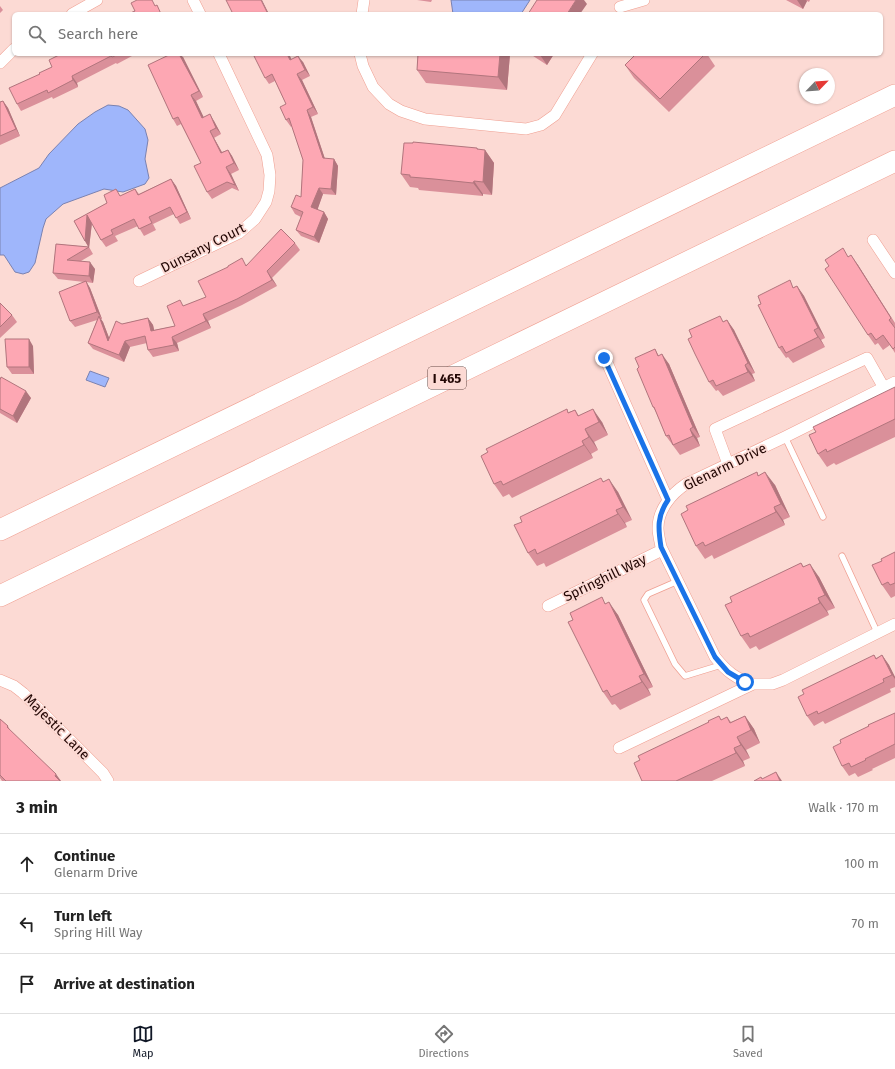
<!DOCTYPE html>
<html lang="en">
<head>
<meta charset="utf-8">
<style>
	body { margin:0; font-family:"Fira Sans",sans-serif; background:#f2f2f2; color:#222 }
	.compass { position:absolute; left:799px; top:68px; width:36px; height:36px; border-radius:50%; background:#fff; box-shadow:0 1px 3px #0004; rotate:65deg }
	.stop { position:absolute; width:12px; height:12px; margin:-9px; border:3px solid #1a73e8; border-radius:50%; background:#fff }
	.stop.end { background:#1a73e8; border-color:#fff; box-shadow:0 1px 4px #0008 }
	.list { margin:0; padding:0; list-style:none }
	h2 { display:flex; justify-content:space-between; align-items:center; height:52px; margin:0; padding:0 16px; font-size:17px }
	h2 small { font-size:13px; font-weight:400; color:#767676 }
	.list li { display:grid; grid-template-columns:26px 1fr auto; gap:12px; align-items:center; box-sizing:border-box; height:60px; padding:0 16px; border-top:1px solid #e0e0e0 }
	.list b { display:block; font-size:15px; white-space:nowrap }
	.list p { margin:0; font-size:13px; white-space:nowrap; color:#767676 }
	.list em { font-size:13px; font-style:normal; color:#767676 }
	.icon { flex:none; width:22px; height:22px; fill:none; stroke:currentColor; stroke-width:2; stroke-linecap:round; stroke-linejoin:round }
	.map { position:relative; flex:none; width:895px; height:781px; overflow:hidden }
	.search { position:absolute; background:#fff; box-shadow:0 1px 3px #0004; left:12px; right:12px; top:12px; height:44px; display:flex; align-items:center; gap:10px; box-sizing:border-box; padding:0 14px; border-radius:6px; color:#767676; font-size:15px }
	.sheet { height:232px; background:#fff }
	nav { display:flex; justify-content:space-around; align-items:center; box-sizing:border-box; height:56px; border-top:1px solid #e0e0e0; background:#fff; font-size:11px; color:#767676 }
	nav a { display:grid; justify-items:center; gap:2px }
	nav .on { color:#111827 }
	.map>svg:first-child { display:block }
	.water { fill:#9fb6fb; stroke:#7a82b1 }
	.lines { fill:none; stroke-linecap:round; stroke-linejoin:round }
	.lane-casing { stroke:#ef9f91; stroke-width:7 }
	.street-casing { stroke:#ef9f91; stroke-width:12 }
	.highway-casing { stroke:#ef9f91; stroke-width:22 }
	.lane { stroke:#fff; stroke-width:5.5 }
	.street { stroke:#fff; stroke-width:11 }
	.highway { stroke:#fff; stroke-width:21 }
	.wall { fill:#da909a }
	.shaded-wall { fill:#b1757d }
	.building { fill:#fda7b3; stroke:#b1757d }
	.route { stroke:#1a73e8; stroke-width:5 }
	.labels { text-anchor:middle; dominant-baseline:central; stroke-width:3.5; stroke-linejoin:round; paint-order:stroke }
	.shield { fill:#fcdad4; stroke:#644642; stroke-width:1 }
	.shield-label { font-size:13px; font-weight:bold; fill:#230704 }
	.street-label { font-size:14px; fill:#230704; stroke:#fcdad4 }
</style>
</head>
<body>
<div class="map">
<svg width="895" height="781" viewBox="0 0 895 781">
	<rect width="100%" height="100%" fill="#fcdad4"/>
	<path class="water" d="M451 0H530L521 14H453Z
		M108 105 119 106 128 110 145 129 148 140 145 159 149 178 145 184 123 192 104 189 63 204 46 219 43 228 35 263 29 272 23 274 15 272 4 255H0V188L39 168 49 154 78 124 95 112Z
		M90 371 109 378 105 387 86 380Z"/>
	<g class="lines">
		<g class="lane-casing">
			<path id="lane" d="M785 437 823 517
				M842 556 877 632
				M678 581 648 594 644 600 675 664 685 676 721 665"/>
		</g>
		<g class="street-casing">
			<path id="street" d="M193 0 200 14
				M620 7 644 0
				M72 14 97 0
				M362 14 364 0
				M360 54 363 66 373 87 389 104 401 111 425 119 526 129 541 125 555 115 592 54
				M0 63 14 49
				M873 240 895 273
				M139 281 239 233 255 219 266 202 269 191 270 175 267 155 219 54
				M605 358 668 500
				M728 464 715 429 867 358 884 388
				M548 606 662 550
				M0 680 14 686 23 693 103 773 108 781
				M753 684C736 679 726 671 715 657L661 547C660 541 658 534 658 528 658 510 671 494 686 484L785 437 895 382
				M619 748 753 684H772L783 680 895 624"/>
		</g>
		<g class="highway-casing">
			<path id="highway" d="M0 530 895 95
				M0 596 895 161"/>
		</g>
		<use href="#lane" class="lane"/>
		<use href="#street" class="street"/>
		<use href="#highway" class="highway"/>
	</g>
	<path class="wall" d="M417 0H432L431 2Z
		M786 0H810L809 2 807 1 803 9Z
		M0 6 3 10 0 13Z
		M61 54H131L132 56 117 64 116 63 77 83 78 87 53 99 52 97 21 111 17 104 40 74 52 67Z
		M418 54H510L507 90 426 83 417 70Z
		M530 54H554L547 65Z
		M636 54H707L715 66 669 112 634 78 625 65Z
		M183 57 203 97 196 101 203 117 214 121 221 134 214 138 222 152 228 150 232 156 239 170 231 174 239 191 232 188 212 199 207 192 201 163 181 124 177 126 173 119Z
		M291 59 303 62 310 76 302 80 318 114 311 117 325 159H334L338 166 336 195 323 194 317 210 324 212 328 219 319 243 301 236 296 230 301 217 295 214 291 207 301 197 303 160 292 126 291 127 286 120V104L275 81 269 84 265 78Z
		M3 101 8 108 20 136 0 145V102Z
		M478 150H485L494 163 492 195 483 194V196L419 190 418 188 410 187 401 174Z
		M171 179 176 186 191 219 180 224 174 214 153 224 156 230 144 236 138 226 115 236 118 241 106 247 101 240 92 223 89 248 85 241 74 221 107 203 135 189 139 194Z
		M295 243 300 250 272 278 277 286 242 305 208 321 211 328 177 343 179 351 153 357 148 350 147 343 130 347 124 362 93 349 88 343 97 320 75 327 70 321 84 282 58 279 53 273 56 244 89 247 93 254 81 261 95 269 93 283 86 282 90 288 102 319H101L103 322 109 338 122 324 148 318 153 325 154 330 175 326 184 306 206 297 246 265Z
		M849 256 858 265 895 323V353L890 345 883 350 878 343 875 345 868 335Z
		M797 286 804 296 825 338 821 340 825 347 793 363 788 357 786 358 779 348 794 287Z
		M0 303 12 315 17 322 0 338Z
		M727 320 734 330 755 373 752 374 755 381 723 396 718 390 716 391 709 382 724 321Z
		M33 346 34 374H12L7 367Z
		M655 349 659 356 669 364 700 437 697 438 700 446 680 455 666 436 656 412 653 407Z
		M0 380 31 398 17 423 0 413Z
		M895 387V437L836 465 834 463 827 467 818 454Z
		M575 410 579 416 602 422 608 435 594 442 598 450 591 454 593 458 512 498 509 494 503 497 494 484 569 412Z
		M759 475 775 485 790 517 783 520 785 525 714 559 712 555 705 559 696 546Z
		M603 481 618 492 632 520 625 523 627 527 546 567 544 563 537 566 528 553Z
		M895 552V596L891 598 882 585V561Z
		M801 563 804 567 819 577 835 608 827 611 829 615 759 650 756 646 750 649 741 636 732 602Z
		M606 603 618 615 653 687 648 689 651 695 620 710 615 704 612 705 603 692Z
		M874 655 876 658 882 655 889 665 895 677V687L890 689 891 692 825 724 823 721 814 726 807 716Z
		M895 713V758L872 769 873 770 858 777 855 773 849 776 842 766 841 743 869 726Z
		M719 716 721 720 727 717 731 722 745 716 754 729 760 743 746 750 750 758 743 761 745 766 712 781H642L640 760 709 722Z
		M0 719 8 726 11 732 61 781H2L0 778Z"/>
	<path class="shaded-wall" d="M261 0H262L269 14H268Z
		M576 0H584L587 4 580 14H567Z
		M797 0H806L807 1 803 9Z
		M179 54 183 57 203 97 199 91Z
		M287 54H289L295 66 290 60Z
		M500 54H510L507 90 498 77Z
		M541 54H554L547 65 540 55Z
		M298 56 303 62 310 76 305 70Z
		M297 74 302 80 318 114 313 107Z
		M72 76 77 83 78 87 73 80Z
		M191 95 196 101 207 124 202 118Z
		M3 101 8 108 20 136 16 129Z
		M307 110 311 117 327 165 323 158Z
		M210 114 214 121 221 134 216 128Z
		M210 131 214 138 226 160 221 153Z
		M477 148 485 159V150L494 163 492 195 483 182Z
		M228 150 232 156 239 170 234 163Z
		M334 159 338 166 336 195 331 189Z
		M226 167 231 174 239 191 235 185Z
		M171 179 176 186 191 219 187 212Z
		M474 181 483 194V196L473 183Z
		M319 188 323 194 316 214 311 207Z
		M324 212 328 219 319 243 314 237Z
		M87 215 92 222 89 248 85 241Z
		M851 255 858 265 895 324 891 318Z
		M90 262 95 269 93 283 89 276Z
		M267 271 272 278 277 286 272 280Z
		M86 281 90 288 102 319 97 312Z
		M797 286 804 296 825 338 818 328Z
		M203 314 208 321 211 328 206 321Z
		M99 316 103 322 113 348 108 341Z
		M148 318 153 325 156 338 151 331Z
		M727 320 734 330 755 373 748 363Z
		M814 330 821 340 825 347 818 337Z
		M172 337 177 343 179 351 174 345Z
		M29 339 33 346 34 374 29 367Z
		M125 341 130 347 124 362 119 355Z
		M662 354 669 364 700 437 693 427Z
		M745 365 752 374 755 381 748 372Z
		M26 391 31 398 17 423 13 416Z
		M593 409 602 422 608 435 599 422Z
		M585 429 594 442 598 450 589 437Z
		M690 429 697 438 700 446 693 436Z
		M582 441 591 454 593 458 584 445Z
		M765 472 775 485 790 517 781 504Z
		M609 479 618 492 632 520 623 507Z
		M774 507 783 520 785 525 776 512Z
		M616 510 625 523 627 527 618 514Z
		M810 564 819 577 835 608 825 595Z
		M818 598 827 611 829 615 820 603Z
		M609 602 618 615 653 687 644 674Z
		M882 655 889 665 895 677V679L892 675Z
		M639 676 648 689 651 695 642 682Z
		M745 716 754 729 760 743 751 730Z
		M737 737 746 750 750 758 741 745Z
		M734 748 743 761 745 766 736 753Z
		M776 772 782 781H780Z
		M56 774 61 781H58L55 776Z"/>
	<path class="building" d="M137 0H152L155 6 157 5 161 14H128L135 11 131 3Z
		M226 0H261L268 14H233Z
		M537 0H576L567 14H528Z
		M61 54H119L112 57 111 56 72 76 73 80 48 93 47 90 17 104 9 88 40 74 39 73 52 67 49 60Z
		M171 54H179L199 91 191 95 202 118 210 114 216 128 210 131 221 153 228 150 234 163 226 167 235 185 227 182 207 192 194 166 201 163 178 117 173 119 148 65Z
		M253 54H287L290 60 298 56 305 70 297 74 313 107 307 110 323 158 334 159 331 189 319 188 311 207 324 212 314 237 296 230 303 212 291 207 296 195 301 197 303 160 289 118 286 120 280 107 286 104 272 74 265 78Z
		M418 54H500L498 77 417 70Z
		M636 54H705L660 99 625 65Z
		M3 101 16 129 0 136V102Z
		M413 142 477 148V149L485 150 483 182 474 181 473 183 434 179 410 177V175L401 174 404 143H413Z
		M171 179 187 212 176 218 170 207 149 217 152 223 139 229 134 219 111 230 113 234 101 240 87 215 85 241 74 221 107 203 104 195 116 189 120 196 135 189 138 195Z
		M281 229 295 243 267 271 272 280 237 299 203 314 206 321 172 337 174 345 148 350 145 336 125 341 119 355 88 343 99 316 108 341 116 321 122 324 148 318 151 331 175 326 167 306 180 300 183 306 206 297 198 281 228 267V266L242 258 246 266Z
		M56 244 89 247 67 260 90 262 89 276 53 273Z
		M843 248 848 257 851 255 891 318 889 320 895 328V347L893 349 883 335 876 340 871 333 868 335 825 269 829 266 825 260Z
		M790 280 793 288 797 286 818 328 814 330 818 337 786 353 782 346 779 348 758 305 761 304 758 296Z
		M86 281 97 312 70 321 59 292Z
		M0 303 12 315 0 327Z
		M720 316 723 322 727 320 741 348 748 363 745 365 748 372 716 386 713 380 709 382 695 354 688 339 692 337 689 330Z
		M5 339H29V367H7Z
		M655 349 658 356 662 354 693 427 690 429 693 436 673 445 669 435 666 436 654 407H653L637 369 639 367 635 358Z
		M1 377 26 391 13 416 0 409V380Z
		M895 387V419L827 452 826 449 818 454 809 435 816 432 813 427Z
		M567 409 568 413 575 410 578 416 593 409 599 422 585 429 589 437 582 441 584 445 503 485 501 481 494 484 481 456 488 452 486 449Z
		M757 472 758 476 765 472 781 504 774 507 776 512 705 546 703 542 696 546 681 514 688 510 686 506Z
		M601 478 603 482 609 479 623 507 616 510 618 514 537 554 535 549 528 553 514 525 522 522 520 517Z
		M895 552V583L890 585 888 582 882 585 872 565 882 561 881 559Z
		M801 563 803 567 810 564 825 595 818 598 820 603 750 637 748 633 741 636 725 605 732 602 730 597Z
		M602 597 605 604 609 602 644 674 639 676 642 682 611 697 607 690 603 692 568 622 573 620 570 613Z
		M874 655 876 659 882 655 892 675 883 679 884 682 818 714 817 711 807 716 798 697 804 694 802 690Z
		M895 713V744L865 759 866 760 851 767 849 763 842 766 833 747 841 743 840 740 869 726 868 725Z
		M719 716 721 720 727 717 730 723 745 716 751 730 737 737 741 745 734 748 736 753 676 781H642L634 763 640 760 638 756 709 722 708 721Z
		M0 719 8 726 7 727 56 774 55 776 60 781H6L0 775Z
		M776 772 780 781H754L761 777 762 779Z"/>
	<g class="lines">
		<path class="route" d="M604 358 668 500C657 516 658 528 661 547L715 657 728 672 745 682"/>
	</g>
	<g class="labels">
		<rect class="shield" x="428" y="367" width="38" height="22" rx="3"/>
		<g class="shield-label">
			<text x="447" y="378">I 465</text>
		</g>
		<g class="street-label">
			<text transform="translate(203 248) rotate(-27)">Dunsany Court</text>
			<text transform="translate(725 467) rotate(-26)">Glenarm Drive</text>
			<text transform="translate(605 578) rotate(-26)">Springhill Way</text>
			<text transform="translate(57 727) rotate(45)">Majestic Lane</text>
		</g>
	</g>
</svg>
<svg class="compass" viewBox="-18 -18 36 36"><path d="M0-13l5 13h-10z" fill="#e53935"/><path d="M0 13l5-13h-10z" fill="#767676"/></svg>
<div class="stop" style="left:745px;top:682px"></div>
<div class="stop end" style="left:604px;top:358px"></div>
<div class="search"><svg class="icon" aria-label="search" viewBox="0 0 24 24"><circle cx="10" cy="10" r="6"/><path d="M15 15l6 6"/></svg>Search here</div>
</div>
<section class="sheet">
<h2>3 min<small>Walk · 170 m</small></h2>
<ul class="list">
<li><svg class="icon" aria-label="ahead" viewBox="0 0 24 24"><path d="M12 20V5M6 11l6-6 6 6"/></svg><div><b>Continue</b><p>Glenarm Drive</p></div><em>100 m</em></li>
<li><svg class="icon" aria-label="left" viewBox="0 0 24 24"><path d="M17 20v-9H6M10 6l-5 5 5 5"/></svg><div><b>Turn left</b><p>Spring Hill Way</p></div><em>70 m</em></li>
<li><svg class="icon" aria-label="arrive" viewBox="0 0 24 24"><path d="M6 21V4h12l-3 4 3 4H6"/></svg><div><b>Arrive at destination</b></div></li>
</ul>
</section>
<nav>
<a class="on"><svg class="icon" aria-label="map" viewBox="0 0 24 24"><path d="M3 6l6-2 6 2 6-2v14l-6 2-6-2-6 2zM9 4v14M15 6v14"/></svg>Map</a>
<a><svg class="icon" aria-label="directions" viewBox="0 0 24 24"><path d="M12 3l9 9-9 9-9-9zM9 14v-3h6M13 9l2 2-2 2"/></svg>Directions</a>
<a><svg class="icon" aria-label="saved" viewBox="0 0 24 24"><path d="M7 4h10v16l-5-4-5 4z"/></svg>Saved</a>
</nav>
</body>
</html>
